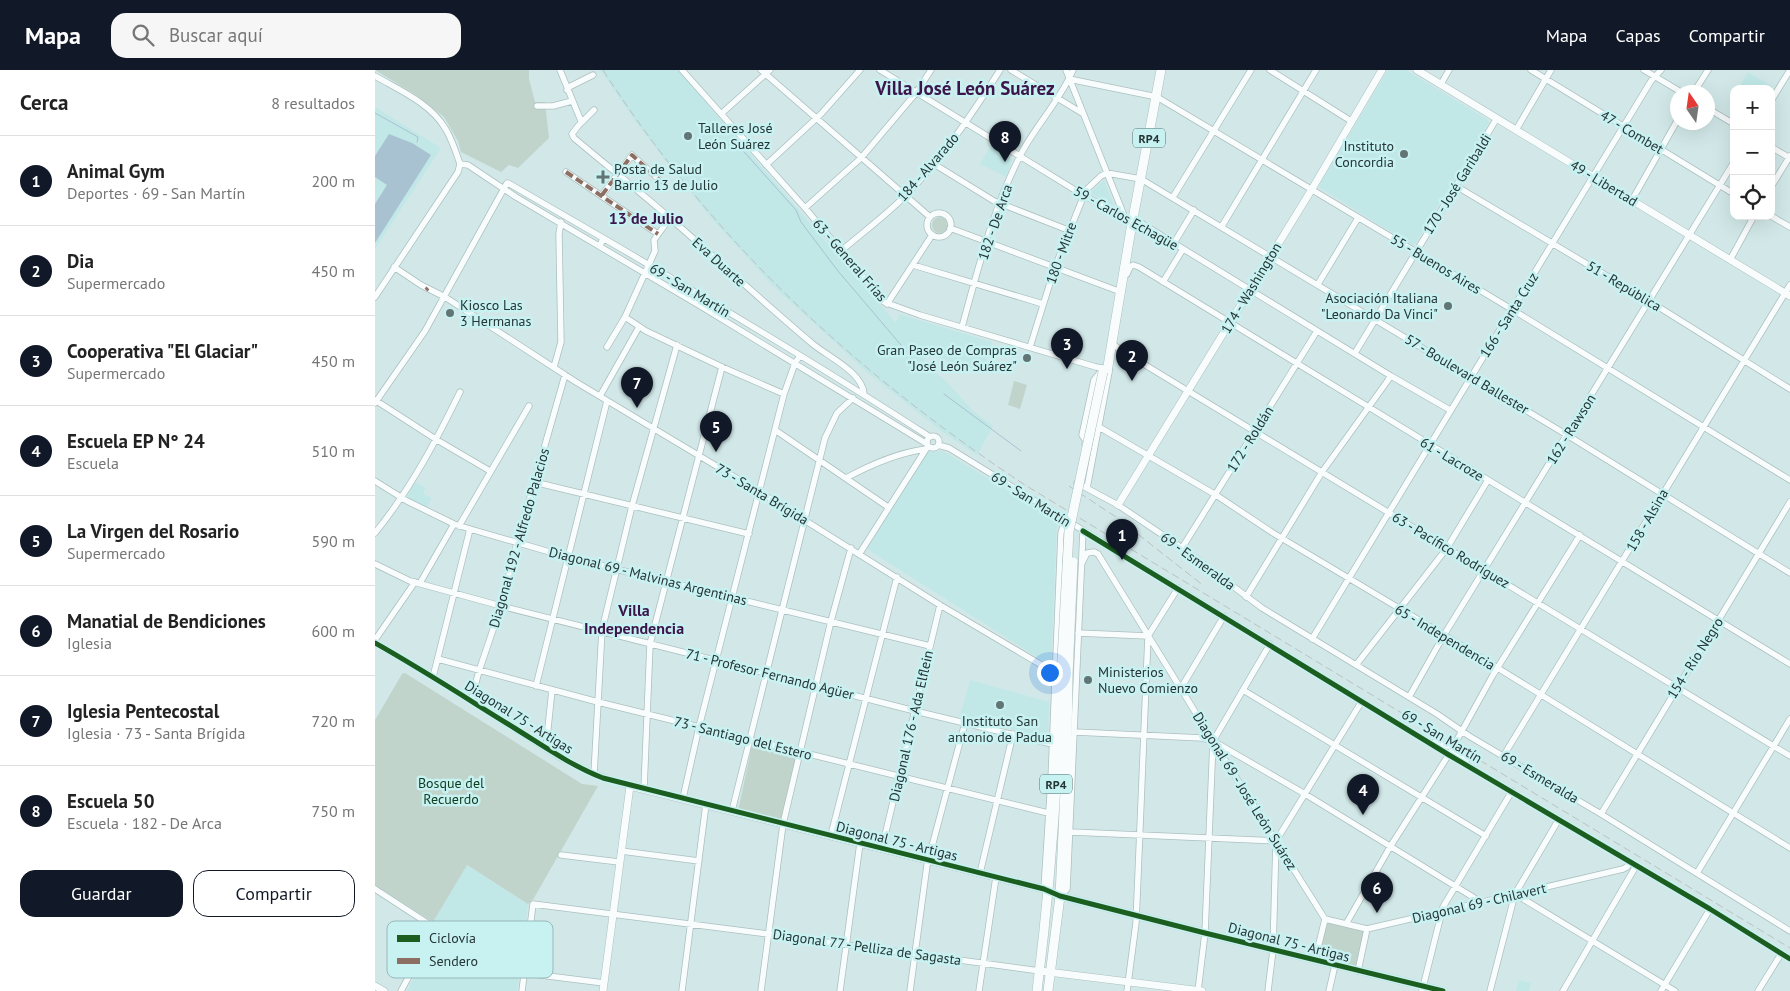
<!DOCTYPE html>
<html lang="es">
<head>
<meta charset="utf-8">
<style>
	body { margin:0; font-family:"PT Sans",sans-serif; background:#f6f6f6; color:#222 }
	.controls { position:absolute; right:15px; top:15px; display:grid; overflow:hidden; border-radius:10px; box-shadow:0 5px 20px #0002 }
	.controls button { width:45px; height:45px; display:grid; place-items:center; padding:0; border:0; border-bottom:1px solid #e0e0e0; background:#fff; color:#222; font:25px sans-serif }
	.compass { position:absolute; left:1295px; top:15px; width:45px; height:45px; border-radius:50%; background:#fff; box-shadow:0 5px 20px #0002; rotate:347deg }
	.you { position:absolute; left:674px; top:602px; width:18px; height:18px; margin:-12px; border:4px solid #fff; border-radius:50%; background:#1a73e8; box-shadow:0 0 0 8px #1a73e833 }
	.badge { display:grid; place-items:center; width:32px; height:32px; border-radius:50%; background:#111827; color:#fff; font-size:16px; font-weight:700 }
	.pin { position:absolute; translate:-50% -41px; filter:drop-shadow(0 1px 2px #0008) }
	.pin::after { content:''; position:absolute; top:26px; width:18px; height:15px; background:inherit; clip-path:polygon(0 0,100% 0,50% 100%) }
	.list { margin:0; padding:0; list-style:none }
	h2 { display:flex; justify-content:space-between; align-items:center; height:65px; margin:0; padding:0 20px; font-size:21px }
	h2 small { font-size:16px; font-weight:400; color:#767676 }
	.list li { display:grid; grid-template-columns:32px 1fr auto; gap:15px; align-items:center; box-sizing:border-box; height:90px; padding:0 20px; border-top:1px solid #e0e0e0 }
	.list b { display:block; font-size:19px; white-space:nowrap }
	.list p { margin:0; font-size:16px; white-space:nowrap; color:#767676 }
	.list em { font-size:16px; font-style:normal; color:#767676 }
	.actions { display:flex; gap:10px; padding:15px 20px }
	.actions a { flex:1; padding:11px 0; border:1px solid #111827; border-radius:15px; text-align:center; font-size:18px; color:#111827 }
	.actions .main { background:#111827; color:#fff }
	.icon { flex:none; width:28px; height:28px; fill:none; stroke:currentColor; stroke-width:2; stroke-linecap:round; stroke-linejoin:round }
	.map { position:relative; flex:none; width:1415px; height:921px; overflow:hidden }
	header { display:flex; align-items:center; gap:30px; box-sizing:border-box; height:70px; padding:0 25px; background:#111827; color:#fff }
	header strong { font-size:24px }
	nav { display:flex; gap:28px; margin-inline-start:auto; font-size:18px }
	.search { width:350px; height:45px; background:#f6f6f6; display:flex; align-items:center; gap:12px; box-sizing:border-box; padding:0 18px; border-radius:15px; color:#767676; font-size:19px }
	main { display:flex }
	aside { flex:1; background:#fff }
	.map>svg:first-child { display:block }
	.built { fill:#c1e7e7 }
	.green { fill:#c0d4cc }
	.water { fill:#a8c2d2 }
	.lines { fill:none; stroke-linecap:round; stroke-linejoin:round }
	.stream { stroke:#a8c2d2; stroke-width:1 }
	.minor-tunnel { stroke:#b0c4c4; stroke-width:5.5; stroke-dasharray:5.5 3; stroke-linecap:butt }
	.minor-casing { stroke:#adbfbf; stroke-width:7 }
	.tertiary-casing { stroke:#adbfbf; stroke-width:8 }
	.primary-casing { stroke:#adbfbf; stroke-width:10 }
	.minor { stroke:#f8fcfc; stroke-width:5.5 }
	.tertiary { stroke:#f8fcfc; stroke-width:7 }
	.primary { stroke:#f8fcfc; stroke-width:9 }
	.rail { stroke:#bbc1c1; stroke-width:1; stroke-dasharray:8 4; stroke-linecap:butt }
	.primary-bridge-casing { stroke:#adbfbf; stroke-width:10; stroke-linecap:butt }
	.primary-bridge { stroke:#f8fcfc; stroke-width:9 }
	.quiet { stroke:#8d6e63; stroke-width:4; stroke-dasharray:8 4; stroke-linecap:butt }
	.cycleway-casing { stroke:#c8f1f2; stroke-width:8 }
	.cycleway { stroke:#1b5e20; stroke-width:5 }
	.poi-dot { fill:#627474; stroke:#c8f1f2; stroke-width:2 }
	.labels { text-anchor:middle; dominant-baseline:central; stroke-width:5; stroke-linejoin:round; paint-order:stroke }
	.shield { fill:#c8f1f2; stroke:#576e6e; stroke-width:1 }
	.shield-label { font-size:12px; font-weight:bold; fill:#263636 }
	.poi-label { font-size:14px; fill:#263636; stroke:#c8f1f2; text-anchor:start }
	.street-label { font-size:14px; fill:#263636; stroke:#c8f1f2 }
	.park-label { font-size:14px; fill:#0e3d1e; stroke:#c8f1f2 }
	.quarter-label { font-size:16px; font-weight:bold; fill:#3c164b; stroke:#c8f1f2 }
	.district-label { font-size:19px; font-weight:bold; fill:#3c164b; stroke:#c8f1f2 }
	.key { fill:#c8f1f2; stroke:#97b9ba; stroke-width:1 }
	.key-label { font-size:14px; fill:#263636 }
</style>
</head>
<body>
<header>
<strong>Mapa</strong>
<div class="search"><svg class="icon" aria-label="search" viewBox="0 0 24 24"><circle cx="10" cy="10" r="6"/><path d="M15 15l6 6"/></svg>Buscar aquí</div>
<nav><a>Mapa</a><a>Capas</a><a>Compartir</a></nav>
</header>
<main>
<aside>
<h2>Cerca<small>8 resultados</small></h2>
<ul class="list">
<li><span class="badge">1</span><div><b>Animal Gym</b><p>Deportes · 69 - San Martín</p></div><em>200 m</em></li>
<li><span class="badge">2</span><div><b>Dia</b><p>Supermercado</p></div><em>450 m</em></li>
<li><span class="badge">3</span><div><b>Cooperativa &quot;El Glaciar&quot;</b><p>Supermercado</p></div><em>450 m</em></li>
<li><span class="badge">4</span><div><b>Escuela EP N° 24</b><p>Escuela</p></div><em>510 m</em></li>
<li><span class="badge">5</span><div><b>La Virgen del Rosario</b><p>Supermercado</p></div><em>590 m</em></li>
<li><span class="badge">6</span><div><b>Manatial de Bendiciones</b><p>Iglesia</p></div><em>600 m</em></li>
<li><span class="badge">7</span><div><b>Iglesia Pentecostal</b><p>Iglesia · 73 - Santa Brígida</p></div><em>720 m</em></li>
<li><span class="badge">8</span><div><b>Escuela 50</b><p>Escuela · 182 - De Arca</p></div><em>750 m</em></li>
</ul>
<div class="actions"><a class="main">Guardar</a><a>Compartir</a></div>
</aside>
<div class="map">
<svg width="1415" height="921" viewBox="0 0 1415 921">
	<rect width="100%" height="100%" fill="#d2e8e8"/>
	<path class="built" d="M225 0H303L521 253 524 244 617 272 607 302 552 284 548 293 571 311 598 341 618 356 602 385 565 360 492 302 398 216 338 150 301 105 260 51Z
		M1013 0H1031L1113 50 1114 53 1040 174 1037 175 945 118 944 115Z
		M1373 2 1398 17 1396 20 1363 19Z
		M0 37 66 78 0 179Z
		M616 75 637 90 631 107 605 94Z
		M729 110 740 138 715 123Z
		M568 381 682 451 676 596 492 479 552 382Z
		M40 412 51 418 48 424 57 428 52 437 32 429V426Z
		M595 610 674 632 673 667 671 668 585 646Z
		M91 795 153 834 142 921H32L66 857 58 852Z
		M1144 910 1156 913 1154 921H1141Z"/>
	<path class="green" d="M0 0H154V9L160 32H170L174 68 143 98 134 95 126 102 86 82 83 71 69 47 41 25Z
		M557 155a8 8 0 1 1 16 0a8 8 0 1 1-16 0Z
		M639 311 652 315 645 339 633 335Z
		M30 603 207 714 223 716 159 828 153 834 92 795 58 852 0 815V650L27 604Z
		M378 671 423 682 407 752 363 741Z
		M952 852 990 861 982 897 943 888Z"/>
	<path class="water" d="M14 64 37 73 56 85 0 173V134L12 115 0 107V86Z"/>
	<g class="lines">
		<path class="stream" d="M0 43 43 67 42 72
			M362 74 421 140 426 152 463 201 537 288
			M569 324 646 381"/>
		<path class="minor-tunnel" d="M1078 678 1083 668"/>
		<g class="minor-casing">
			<path id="minor" d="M185 0 206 51
				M307 0 430 138 509 232 545 245 721 297 728 298
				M386 0 555 147
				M505 0 708 125 750 148 766 153 1016 306 1075 340
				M636 0 707 43
				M691 0 750 148
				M895 0 976 51
				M1156 0 1359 124
				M1269 0 1306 22
				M0 6C24 20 55 33 70 58 77 69 81 82 85 94
				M694 9 782 27 1138 240 1415 410
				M1066 14 1074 0
				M192 20 194 17 218 5
				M1319 22 1333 0
				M1396 31 1415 0
				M162 36H178L197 31
				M1332 38 1359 54
				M219 40 203 56 197 64 199 68C231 95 264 121 296 149 344 191 390 234 439 275 454 287 488 303 489 324
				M346 44 395 0
				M1141 60 1176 0
				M1396 77 1415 88
				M85 94 93 95 141 127 327 237 552 374
				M559 94 619 131 693 160
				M391 95 446 44 485 0
				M191 102 283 164
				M1081 116 1274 231 1415 319
				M1396 117 1415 86
				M227 125 257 85 289 114
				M798 127 876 0
				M1257 130 1302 51
				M430 138 486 88 541 23 556 0
				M552 155a12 12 0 1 1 24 0a12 12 0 1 1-24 0Z
				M1396 146 1415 157
				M847 156 941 0
				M575 158 746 222
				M799 173 819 140
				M225 176 228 168C338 232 448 298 555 367
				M466 181C487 163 510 146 530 126 568 88 597 44 625 0
				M1355 190 1379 146
				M538 195 668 234
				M19 197 46 215 70 227 201 312 383 421 565 535 680 603
				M752 204 755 197 758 195 764 197 1415 594
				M788 212 808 179
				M943 214 983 148
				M0 227 83 102 85 94
				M512 234 557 165
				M250 247 271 261 347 297 409 324
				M587 257C603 199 618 138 646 84 661 55 685 31 698 0
				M738 274 744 279 813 321 1415 686
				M232 277 250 247 280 181 279 170 295 148
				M655 277 680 197 711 120 726 106 732 103 766 109 1192 365 1415 503
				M980 283 1122 48
				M179 297 186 272 184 164 186 152
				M225 326 264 257
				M0 330 62 370 115 401
				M0 333 50 261 132 113H133L228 168
				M724 357 841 425 898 463 1069 565 1415 778
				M400 360 513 437
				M552 372a6 6 0 1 1 12 0a6 6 0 1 1-12 0Z
				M710 374 711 371 707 365 719 310 728 299
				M563 375 574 378 1074 685 1335 839 1415 889
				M471 408C497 394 522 383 551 379
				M0 411 32 431 79 454 95 459 192 487 555 576
				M159 412 374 464
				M702 413 743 435 807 478 887 538 1062 644 1094 666 1226 744 1415 861
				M712 418 734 302V299
				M84 456 154 336
				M0 463C35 420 61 371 85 322
				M807 478 942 261
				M485 483 553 376
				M707 493 712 483 719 482 723 484 838 671 950 849
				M0 494 35 511 126 536 540 641 677 674
				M45 513 79 454
				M871 527 947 402 1016 306
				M703 563 773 566
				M937 569 1276 11 1286 0
				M0 570 40 512
				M0 573 58 607 186 688 219 704 255 716
				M63 589 223 632 673 743
				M981 595 1072 478 1113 410
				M58 607 95 459
				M161 616 232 331
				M806 618 849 546
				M868 620 1111 766
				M1034 627 1069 565 1359 92
				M96 631 104 601 126 536 142 473 190 305
				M700 662 827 668 838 671 930 724 1106 832
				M1083 668 1118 605 1205 465
				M1060 672 1070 676H1074
				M171 677 177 620
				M1078 678 1081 683 1091 691
				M1129 685 1415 215
				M219 704 227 560 257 436 302 275
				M269 719 275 574 347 297
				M308 728 324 657 409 324 420 293 425 286
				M357 741 450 368 462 343 478 328
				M1226 744 1415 432
				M694 761 696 762 901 771
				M456 765 522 507
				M507 778 565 535
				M246 781 324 791
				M186 785 244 792
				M605 803 638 664
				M1322 803 1415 649
				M0 819 60 858 26 921
				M669 819 676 710 686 463 690 450
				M1140 824 1300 921
				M685 826 692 819 708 461
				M950 849 992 859 1248 799 1252 797 1255 792
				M971 854 1015 777 1078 678
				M940 890 950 849
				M983 901 992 859
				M149 903 229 913
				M147 921 158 834 393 864 665 901
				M307 921 331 734
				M386 921 408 754 456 551 476 478
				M465 921 485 773
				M535 921 552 795 590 653
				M604 921 621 807
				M752 921 761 853 773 566 803 518
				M823 921 830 863 838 671 895 574
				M893 921 898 880 901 771 987 631
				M954 921 960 895
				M1047 921 1068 837 1137 721
				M1115 921 1140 824 1184 749
				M1188 921 1261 796
				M1286 921 1335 839
				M1383 921 1406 884"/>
		</g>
		<g class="tertiary-casing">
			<path id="tertiary" d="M1042 0 1415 226
				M743 435 937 119 1007 0
				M665 901 827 921
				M0 916 9 921
				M228 921 255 716 669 819 685 826 830 863 1068 921"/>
		</g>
		<g class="primary-casing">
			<path id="primary" d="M732 302 756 159 786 0
				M662 921C675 817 683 712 686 607
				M673 921 685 826 692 676 693 606"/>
		</g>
		<use href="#minor" class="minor"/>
		<use href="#tertiary" class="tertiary"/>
		<use href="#primary" class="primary"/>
		<path class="rail" d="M228 0C339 172 479 302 650 415L1415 878
			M694 416 741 447 829 516"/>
		<g class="primary-bridge-casing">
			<path id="primary-bridge" d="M693 606 698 492
				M686 607 694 461 728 302"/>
		</g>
		<use href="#primary-bridge" class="primary-bridge"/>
		<path class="quiet" d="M191 102 283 164
			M227 125 257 85 289 114
			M51 220 53 218"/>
		<g class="cycleway-casing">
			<path id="cycleway" d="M708 461 1074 685 1335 839 1415 889
				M0 573C48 600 94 630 141 659 170 677 197 696 228 708L669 819 685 826 830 863 1068 921"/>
		</g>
		<use href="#cycleway" class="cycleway"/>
	</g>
	<g class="poi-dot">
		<circle cx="313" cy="66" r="5"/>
		<circle cx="1029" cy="84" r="5"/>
		<path d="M225.5 99.5h5v5h5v5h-5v5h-5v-5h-5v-5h5z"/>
		<circle cx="1073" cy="236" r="5"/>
		<circle cx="75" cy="243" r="5"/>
		<circle cx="652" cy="288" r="5"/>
		<circle cx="713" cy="610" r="5"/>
		<circle cx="625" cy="635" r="5"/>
	</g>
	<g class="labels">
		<g class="shield">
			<rect x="758" y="58.5" width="32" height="19" rx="4"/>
			<rect x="665" y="704.5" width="32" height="19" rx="4"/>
		</g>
		<g class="shield-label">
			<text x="774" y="68">RP4</text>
			<text x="681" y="714">RP4</text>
		</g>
		<g class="poi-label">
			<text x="323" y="58">Talleres José<tspan x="323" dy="16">León Suárez</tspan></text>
			<text x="1019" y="76" text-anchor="end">Instituto<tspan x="1019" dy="16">Concordia</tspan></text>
			<text x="239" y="99">Posta de Salud<tspan x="239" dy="16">Barrio 13 de Julio</tspan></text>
			<text x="1063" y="228" text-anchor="end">Asociación Italiana<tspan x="1063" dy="16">"Leonardo Da Vinci"</tspan></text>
			<text x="85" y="235">Kiosco Las<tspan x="85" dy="16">3 Hermanas</tspan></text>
			<text x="642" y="280" text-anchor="end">Gran Paseo de Compras<tspan x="642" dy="16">"José León Suárez"</tspan></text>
			<text x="723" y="602">Ministerios<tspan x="723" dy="16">Nuevo Comienzo</tspan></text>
			<text x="625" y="651" text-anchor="middle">Instituto San<tspan x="625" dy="16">antonio de Padua</tspan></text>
		</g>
		<g class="street-label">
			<text transform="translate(1257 62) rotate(31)">47 - Combet</text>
			<text transform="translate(553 97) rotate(-49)">184 - Alvarado</text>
			<text transform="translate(1229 113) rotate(31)">49 - Libertad</text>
			<text transform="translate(1082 114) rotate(-58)">170 - José Garibaldi</text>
			<text transform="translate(751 148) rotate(29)">59 - Carlos Echagüe</text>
			<text transform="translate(620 152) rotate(-71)">182 - De Arca</text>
			<text transform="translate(686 183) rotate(-70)">180 - Mitre</text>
			<text transform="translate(475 190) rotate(49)">63 - General Frías</text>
			<text transform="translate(344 192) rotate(42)">Eva Duarte</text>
			<text transform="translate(1061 194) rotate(31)">55 - Buenos Aires</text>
			<text transform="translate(1249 216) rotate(31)">51 - República</text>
			<text transform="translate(876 218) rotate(-59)">174 - Washington</text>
			<text transform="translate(315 220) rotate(31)">69 - San Martín</text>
			<text transform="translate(1134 245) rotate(-58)">166 - Santa Cruz</text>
			<text transform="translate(1092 304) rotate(31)">57 - Boulevard Ballester</text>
			<text transform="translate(1196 359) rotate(-58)">162 - Rawson</text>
			<text transform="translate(875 369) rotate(-58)">172 - Roldán</text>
			<text transform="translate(1077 389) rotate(31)">61 - Lacroze</text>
			<text transform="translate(387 424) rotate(31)">73 - Santa Brígida</text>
			<text transform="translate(656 429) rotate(32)">69 - San Martín</text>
			<text transform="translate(1272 450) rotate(-60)">158 - Alsina</text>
			<text transform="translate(144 468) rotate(-74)">Diagonal 192 - Alfredo Palacios</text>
			<text transform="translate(1076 480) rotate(31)">63 - Pacífico Rodríguez</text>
			<text transform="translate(823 491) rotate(36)">69 - Esmeralda</text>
			<text transform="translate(273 506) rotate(14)">Diagonal 69 - Malvinas Argentinas</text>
			<text transform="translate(1070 567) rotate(31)">65 - Independencia</text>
			<text transform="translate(1320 588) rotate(-58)">154 - Río Negro</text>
			<text transform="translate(395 604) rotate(14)">71 - Profesor Fernando Agüer</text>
			<text transform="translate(144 647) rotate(32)">Diagonal 75 - Artigas</text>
			<text transform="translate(536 656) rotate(-77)">Diagonal 176 - Ada Elflein</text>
			<text transform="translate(1067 666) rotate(31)">69 - San Martín</text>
			<text transform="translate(368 668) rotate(14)">73 - Santiago del Estero</text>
			<text transform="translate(1165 707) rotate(31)">69 - Esmeralda</text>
			<text transform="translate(870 721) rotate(58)">Diagonal 69 - José León Suárez</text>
			<text transform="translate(522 771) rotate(14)">Diagonal 75 - Artigas</text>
			<text transform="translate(1104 833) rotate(-13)">Diagonal 69 - Chilavert</text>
			<text transform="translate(914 872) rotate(14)">Diagonal 75 - Artigas</text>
			<text transform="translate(492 877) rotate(8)">Diagonal 77 - Pelliza de Sagasta</text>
		</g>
		<g class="park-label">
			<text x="76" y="713">Bosque del<tspan x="76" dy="16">Recuerdo</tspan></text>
		</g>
		<g class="quarter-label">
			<text x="271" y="148">13 de Julio</text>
			<text x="259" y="540">Villa<tspan x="259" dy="18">Independencia</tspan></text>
		</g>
		<g class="district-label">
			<text x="590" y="18">Villa José León Suárez</text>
		</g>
	</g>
	<rect x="12" y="851" width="166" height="57" rx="8" class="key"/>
	<rect x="22" y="865" width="23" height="7" fill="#1b5e20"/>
	<rect x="22" y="888" width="23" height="6" fill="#8d6e63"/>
	<g class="key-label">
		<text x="54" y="873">Ciclovía</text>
		<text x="54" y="896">Sendero</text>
	</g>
</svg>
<div class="controls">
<button>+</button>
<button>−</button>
<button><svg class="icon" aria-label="locate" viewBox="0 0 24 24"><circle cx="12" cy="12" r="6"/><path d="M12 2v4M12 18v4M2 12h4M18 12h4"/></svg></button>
</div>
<svg class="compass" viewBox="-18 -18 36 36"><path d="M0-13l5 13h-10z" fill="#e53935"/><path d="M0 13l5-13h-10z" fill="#767676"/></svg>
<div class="you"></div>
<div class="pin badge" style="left:747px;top:490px">1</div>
<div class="pin badge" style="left:757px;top:311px">2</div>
<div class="pin badge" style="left:692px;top:299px">3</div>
<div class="pin badge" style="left:988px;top:745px">4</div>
<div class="pin badge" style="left:341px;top:382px">5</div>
<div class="pin badge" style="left:1002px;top:843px">6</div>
<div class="pin badge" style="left:262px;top:338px">7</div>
<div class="pin badge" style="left:630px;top:92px">8</div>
</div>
</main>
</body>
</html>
